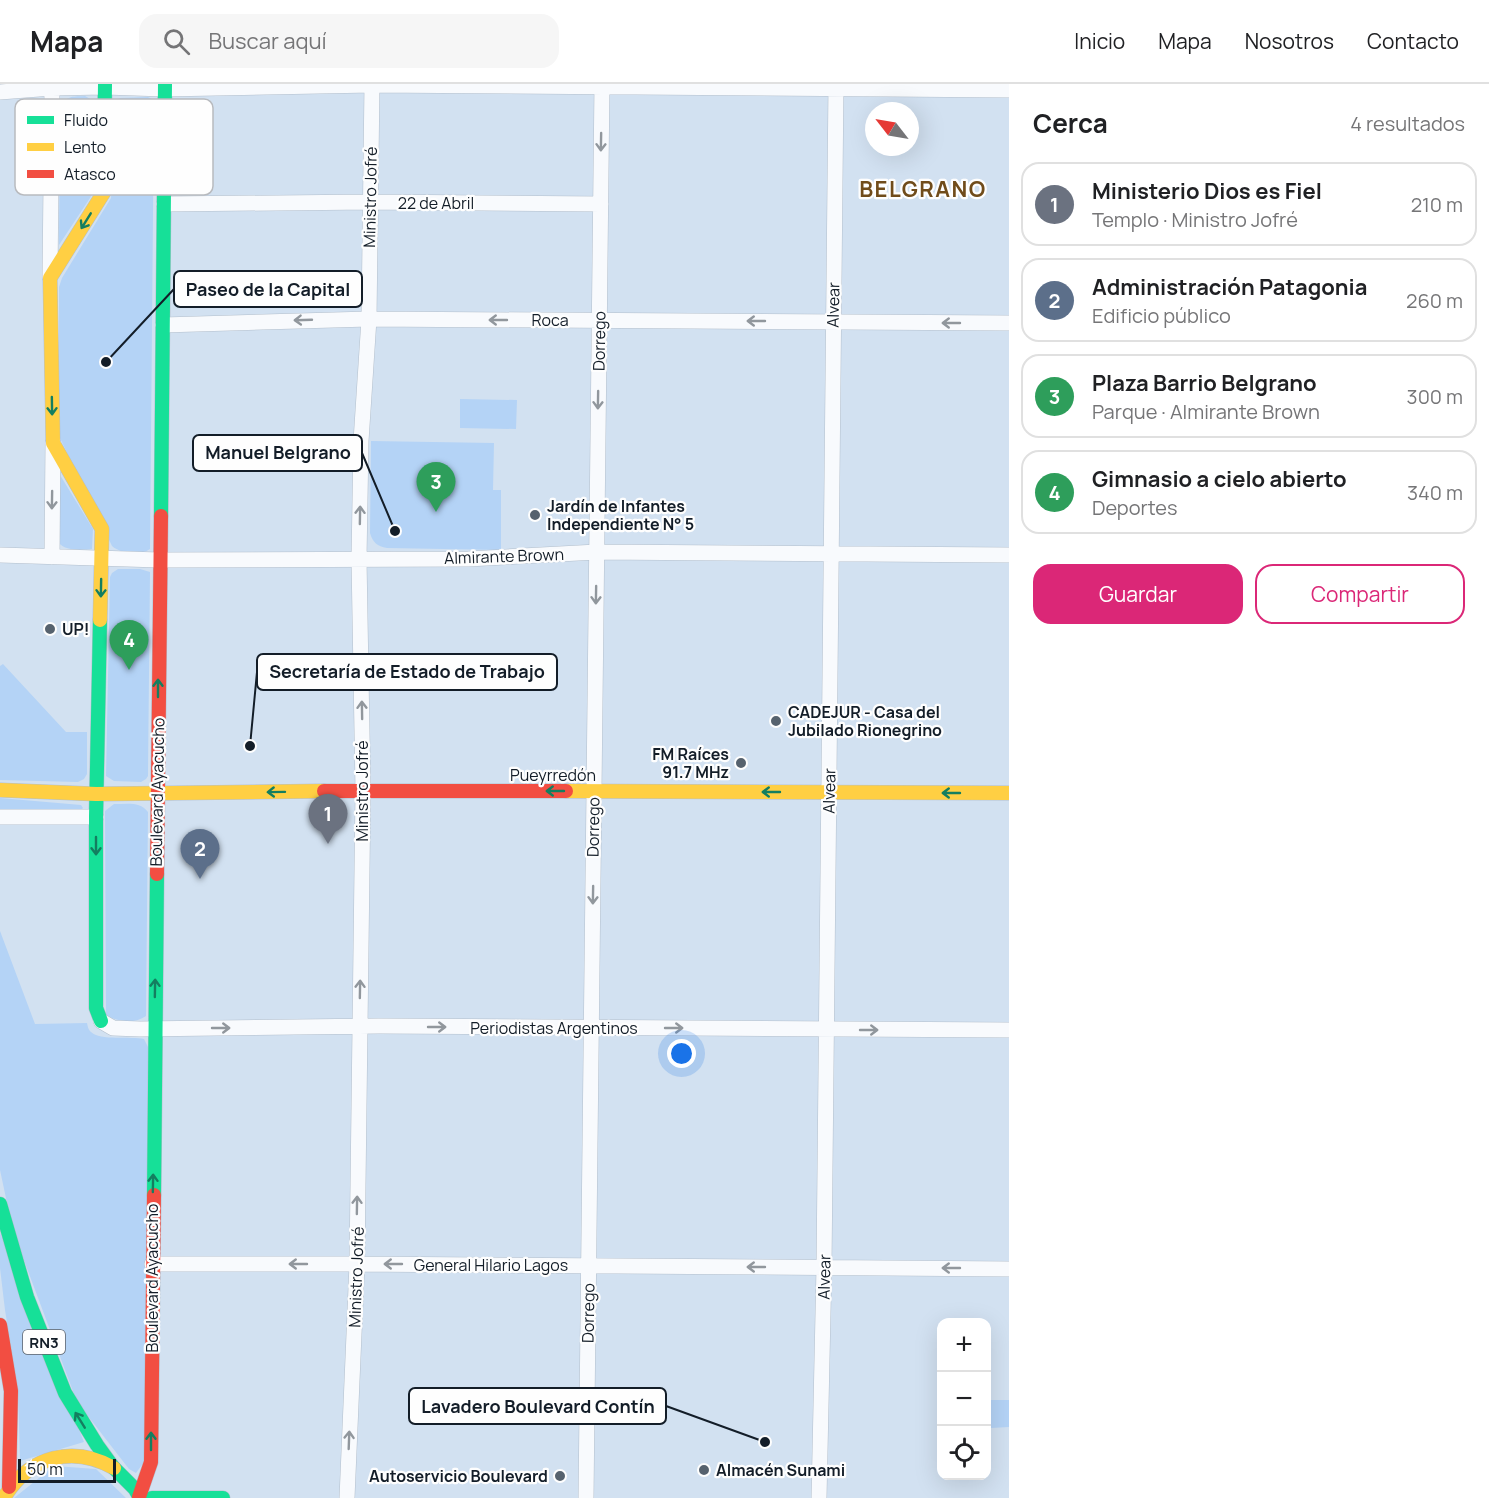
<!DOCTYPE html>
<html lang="es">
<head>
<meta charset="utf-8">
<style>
	body { margin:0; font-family:Manrope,sans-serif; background:#f6f6f6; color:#202124 }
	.controls { position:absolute; right:18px; bottom:18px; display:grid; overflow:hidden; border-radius:12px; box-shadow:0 6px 24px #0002 }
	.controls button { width:54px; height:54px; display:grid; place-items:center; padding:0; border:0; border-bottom:2px solid #e0e0e0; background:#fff; color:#202124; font:30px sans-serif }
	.compass { position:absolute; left:865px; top:18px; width:54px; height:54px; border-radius:50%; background:#fff; box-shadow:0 6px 24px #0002; rotate:301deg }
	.scale { position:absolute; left:18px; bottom:15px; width:98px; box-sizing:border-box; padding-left:6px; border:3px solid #131d28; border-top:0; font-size:16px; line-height:21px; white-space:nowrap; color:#131d28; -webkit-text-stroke:4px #fefefe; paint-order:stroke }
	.you { position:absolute; left:682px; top:970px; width:21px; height:21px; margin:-15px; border:4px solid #fff; border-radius:50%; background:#1a73e8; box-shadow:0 0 0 9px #1a73e833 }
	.badge { display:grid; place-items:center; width:39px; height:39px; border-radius:50%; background:#db2777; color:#fff; font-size:20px; font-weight:700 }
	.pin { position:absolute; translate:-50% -50px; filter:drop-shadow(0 2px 3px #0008) }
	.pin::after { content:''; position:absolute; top:32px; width:21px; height:18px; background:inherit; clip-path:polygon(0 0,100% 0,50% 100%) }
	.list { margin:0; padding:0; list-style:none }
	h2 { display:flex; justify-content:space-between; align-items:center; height:78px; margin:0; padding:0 24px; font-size:26px }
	h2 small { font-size:20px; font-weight:400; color:#757577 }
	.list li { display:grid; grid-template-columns:39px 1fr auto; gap:18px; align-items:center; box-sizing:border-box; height:84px; margin:0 12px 12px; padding:0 12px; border:2px solid #e0e0e0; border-radius:18px }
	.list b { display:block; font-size:22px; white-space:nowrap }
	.list p { margin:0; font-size:20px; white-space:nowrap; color:#757577 }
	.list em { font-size:20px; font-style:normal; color:#757577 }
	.actions { display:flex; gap:12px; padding:18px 24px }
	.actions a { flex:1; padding:14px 0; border:2px solid #db2777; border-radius:18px; text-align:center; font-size:21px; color:#db2777 }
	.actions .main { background:#db2777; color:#fff }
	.icon { flex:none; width:33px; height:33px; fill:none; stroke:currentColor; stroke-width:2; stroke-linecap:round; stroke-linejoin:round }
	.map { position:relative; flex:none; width:1009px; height:1414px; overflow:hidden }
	header { display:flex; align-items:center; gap:36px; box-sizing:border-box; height:84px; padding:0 30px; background:#fff; border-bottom:2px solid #e0e0e0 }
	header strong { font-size:28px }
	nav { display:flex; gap:33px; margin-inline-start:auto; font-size:21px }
	.search { width:420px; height:54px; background:#f6f6f6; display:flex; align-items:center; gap:15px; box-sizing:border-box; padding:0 21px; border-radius:18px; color:#757577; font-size:22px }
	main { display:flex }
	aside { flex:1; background:#fff }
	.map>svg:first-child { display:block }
	.green { fill:#b4d3f6 }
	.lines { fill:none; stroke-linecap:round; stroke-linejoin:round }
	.street-casing { stroke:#b3bfcc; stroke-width:16 }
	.fast-casing { stroke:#b3bfcc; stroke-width:15 }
	.slow-casing { stroke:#b3bfcc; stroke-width:15 }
	.jam-casing { stroke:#b3bfcc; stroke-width:15 }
	.street { stroke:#f8fafd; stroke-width:15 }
	.fast { stroke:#16e098; stroke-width:14 }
	.slow { stroke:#ffcf43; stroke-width:14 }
	.jam { stroke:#f24e42; stroke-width:14 }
	.oneway { stroke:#91979d }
	.oneway2 { stroke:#147e60 }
	.poi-dot { fill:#56626e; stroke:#fefefe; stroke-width:2 }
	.labels { text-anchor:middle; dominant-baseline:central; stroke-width:4.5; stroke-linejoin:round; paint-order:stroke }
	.shield { fill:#fefefe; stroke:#5a6068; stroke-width:1.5 }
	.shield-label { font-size:15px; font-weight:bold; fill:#131d28 }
	.street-label { font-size:16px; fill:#131d28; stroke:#fefefe }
	.poi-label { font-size:16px; font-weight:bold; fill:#131d28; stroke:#fefefe; text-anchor:start }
	.district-label { font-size:22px; font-weight:bold; letter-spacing:1.5px; fill:#704c1b; stroke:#fefefe }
	.key { fill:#fefefe; stroke:#b8babe; stroke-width:1.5 }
	.key-label { font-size:16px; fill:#131d28 }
	.leader { fill:none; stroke:#131d28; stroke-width:2 }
	.callout-dot { fill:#131d28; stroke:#fefefe; stroke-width:2 }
	.callout { fill:#fefefe; stroke:#131d28; stroke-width:2 }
	.callout-label { font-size:18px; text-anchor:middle; font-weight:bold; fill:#131d28 }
</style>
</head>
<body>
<header>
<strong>Mapa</strong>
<div class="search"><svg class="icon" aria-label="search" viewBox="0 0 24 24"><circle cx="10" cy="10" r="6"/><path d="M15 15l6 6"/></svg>Buscar aquí</div>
<nav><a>Inicio</a><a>Mapa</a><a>Nosotros</a><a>Contacto</a></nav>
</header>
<main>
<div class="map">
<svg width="1009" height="1414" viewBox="0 0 1009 1414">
	<rect width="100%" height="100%" fill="#d2e1f1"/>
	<path class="green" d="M85 12 92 16 96 23V101L92 111 59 161 60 25C66 11 71 13 85 12Z
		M148 13 154 16 150 465C140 472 121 470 112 462L59 352V203L62 194 111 114 114 22 116 16 120 14Z
		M460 315 517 316 516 345 460 344Z
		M371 357 494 359 493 406H501V466L387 464C377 462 373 459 370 449Z
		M60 391 93 445 92 465C82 466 65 467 59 459V393Z
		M118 485H140L150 488 148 692 146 695 141 698 114 697 106 692 110 493 112 489Z
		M3 580 66 648H87V690L84 695 78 698 0 696V582Z
		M0 714 81 721 83 724 80 727H0Z
		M114 720C127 720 140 717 148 728L146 932C135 940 117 938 106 931L105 727Z
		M0 847 35 940 87 939C88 943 88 945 91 948 100 957 131 952 144 955L148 963 147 1374 136 1389 129 1385 77 1318 13 1147 0 1086Z
		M0 1149 84 1358 20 1377 18 1306 5 1226 0 1184Z
		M991 1316H1009V1343L991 1344Z
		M54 1382 96 1385 126 1414H14Z"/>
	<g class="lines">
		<g class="street-casing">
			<path id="street" d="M0 8 52 4 105 3 164 5 372 1 1009 6
				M164 120 370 118 601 120
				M50 193 52 4
				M163 241 369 235 1009 239
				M0 471 159 476 468 475 597 468 1009 471
				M52 473 53 359
				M0 733H96
				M101 937 113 944 140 945 379 942 1009 946
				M152 1180H357L1009 1185
				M347 1414 357 1180 363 706 359 475 361 357 369 235 372 0
				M586 1414 602 0
				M819 1414 824 1183 836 0"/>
		</g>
		<g class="fast-casing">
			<path id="fast" d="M104 78 105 0
				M161 432 165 0
				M100 536 96 733V924L101 937
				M154 1111 157 790
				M0 1120 27 1213 65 1309 97 1361 113 1383 135 1405 140 1414
				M152 1414H223"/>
		</g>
		<g class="slow-casing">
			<path id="slow" d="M100 536 102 445 53 359 50 194 104 108V78
				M0 706 96 710
				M566 707 1009 709
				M96 710 324 707
				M5 1412C30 1372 73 1361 114 1384"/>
		</g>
		<g class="jam-casing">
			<path id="jam" d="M324 707H566
				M157 790 161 432
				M0 1241 11 1307 9 1403
				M139 1413 151 1378 154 1111"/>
		</g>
		<use href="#street" class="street"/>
		<use href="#fast" class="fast"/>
		<use href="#slow" class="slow"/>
		<use href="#jam" class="jam"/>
	</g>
	<defs><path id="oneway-shaft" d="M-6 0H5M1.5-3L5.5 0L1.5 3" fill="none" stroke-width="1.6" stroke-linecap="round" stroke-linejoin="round" transform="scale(1.5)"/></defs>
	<g class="oneway">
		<use href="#oneway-shaft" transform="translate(601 58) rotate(91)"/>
		<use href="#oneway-shaft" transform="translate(303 236) rotate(178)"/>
		<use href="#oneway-shaft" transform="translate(498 236) rotate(-180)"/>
		<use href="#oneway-shaft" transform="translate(756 237) rotate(-180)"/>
		<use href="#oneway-shaft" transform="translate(951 239) rotate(-180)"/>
		<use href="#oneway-shaft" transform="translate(598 316) rotate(91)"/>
		<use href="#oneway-shaft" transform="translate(52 416) rotate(91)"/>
		<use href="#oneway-shaft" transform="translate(360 431) rotate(-89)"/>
		<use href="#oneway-shaft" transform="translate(596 511) rotate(91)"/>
		<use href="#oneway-shaft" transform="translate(362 626) rotate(-91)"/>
		<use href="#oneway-shaft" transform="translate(593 811) rotate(91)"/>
		<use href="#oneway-shaft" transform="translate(360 905) rotate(-89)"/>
		<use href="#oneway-shaft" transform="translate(437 943)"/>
		<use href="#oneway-shaft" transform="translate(221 944)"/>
		<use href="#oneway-shaft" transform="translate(674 944)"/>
		<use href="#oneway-shaft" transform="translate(869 946)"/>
		<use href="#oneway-shaft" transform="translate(357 1121) rotate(-89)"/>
		<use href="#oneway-shaft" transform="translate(298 1180) rotate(180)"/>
		<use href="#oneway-shaft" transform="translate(393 1180) rotate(-180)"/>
		<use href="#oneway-shaft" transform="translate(756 1183) rotate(-180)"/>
		<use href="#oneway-shaft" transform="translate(951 1184) rotate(-180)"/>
		<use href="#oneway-shaft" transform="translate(349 1356) rotate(-88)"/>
	</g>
	<g class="oneway2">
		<use href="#oneway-shaft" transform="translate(86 137) rotate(122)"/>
		<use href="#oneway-shaft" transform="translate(52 322) rotate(89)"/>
		<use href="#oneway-shaft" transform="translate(101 504) rotate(91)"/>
		<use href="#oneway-shaft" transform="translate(158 604) rotate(-90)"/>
		<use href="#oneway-shaft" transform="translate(555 707) rotate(-180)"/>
		<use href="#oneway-shaft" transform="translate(276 708) rotate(179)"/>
		<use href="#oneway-shaft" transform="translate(771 708) rotate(-180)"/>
		<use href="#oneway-shaft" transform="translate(951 709) rotate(-180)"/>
		<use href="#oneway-shaft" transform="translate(96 762) rotate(90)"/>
		<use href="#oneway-shaft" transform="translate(155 904) rotate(-89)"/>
		<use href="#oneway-shaft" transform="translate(153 1099) rotate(-89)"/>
		<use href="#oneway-shaft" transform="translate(80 1336) rotate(-122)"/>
		<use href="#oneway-shaft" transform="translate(151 1357) rotate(-90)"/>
	</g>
	<g class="poi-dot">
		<circle cx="535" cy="431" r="6"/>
		<circle cx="50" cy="545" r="6"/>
		<circle cx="776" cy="637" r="6"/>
		<circle cx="741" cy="679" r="6"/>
		<circle cx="704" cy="1386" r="6"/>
		<circle cx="560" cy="1392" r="6"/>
	</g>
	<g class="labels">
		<rect class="shield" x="23" y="1246" width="42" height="24" rx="4.5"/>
		<g class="shield-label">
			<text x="44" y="1258">RN3</text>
		</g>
		<g class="street-label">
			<text transform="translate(370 113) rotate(-89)">Ministro Jofré</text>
			<text x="436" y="119">22 de Abril</text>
			<text transform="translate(833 221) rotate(-89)">Alvear</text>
			<text x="550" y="236">Roca</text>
			<text transform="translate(599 257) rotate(-89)">Dorrego</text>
			<text transform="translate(504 472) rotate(-2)">Almirante Brown</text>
			<text x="553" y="691">Pueyrredón</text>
			<text transform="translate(362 707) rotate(-90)">Ministro Jofré</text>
			<text transform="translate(829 707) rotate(-89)">Alvear</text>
			<text transform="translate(157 708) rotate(-89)">Boulevard Ayacucho</text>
			<text transform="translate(593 743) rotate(-89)">Dorrego</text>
			<text x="554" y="944">Periodistas Argentinos</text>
			<text x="491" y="1181">General Hilario Lagos</text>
			<text transform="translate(356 1193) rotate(-88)">Ministro Jofré</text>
			<text transform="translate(824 1193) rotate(-89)">Alvear</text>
			<text transform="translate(152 1194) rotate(-90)">Boulevard Ayacucho</text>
			<text transform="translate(588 1229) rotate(-89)">Dorrego</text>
		</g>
		<g class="poi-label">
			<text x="547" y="422">Jardín de Infantes<tspan x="547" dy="18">Independiente N° 5</tspan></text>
			<text x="62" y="545">UP!</text>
			<text x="788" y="628">CADEJUR - Casa del<tspan x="788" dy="18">Jubilado Rionegrino</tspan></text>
			<text x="729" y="670" text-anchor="end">FM Raíces<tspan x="729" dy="18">91.7 MHz</tspan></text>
			<text x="716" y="1386">Almacén Sunami</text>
			<text x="548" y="1392" text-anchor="end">Autoservicio Boulevard</text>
		</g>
		<g class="district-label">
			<text x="923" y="105">BELGRANO</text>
		</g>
	</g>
	<rect x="15" y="15" width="198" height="96" rx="9" class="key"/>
	<rect x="27" y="32" width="27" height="8" fill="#16e098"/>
	<rect x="27" y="59" width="27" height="8" fill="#ffcf43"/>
	<rect x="27" y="86" width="27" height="8" fill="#f24e42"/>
	<g class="key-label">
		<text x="64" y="42">Fluido</text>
		<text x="64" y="69">Lento</text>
		<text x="64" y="96">Atasco</text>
	</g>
	<path class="leader" d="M106 278L174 205M395 447L362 369M250 662L257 588M765 1358L666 1322"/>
	<g class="callout-dot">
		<circle cx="106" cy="278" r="6"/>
		<circle cx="395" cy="447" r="6"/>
		<circle cx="250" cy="662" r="6"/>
		<circle cx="765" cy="1358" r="6"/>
	</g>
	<g class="callout">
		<rect x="174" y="187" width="188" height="36" rx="6"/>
		<rect x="193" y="351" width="169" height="36" rx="6"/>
		<rect x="257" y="570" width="300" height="36" rx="6"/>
		<rect x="409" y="1304" width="257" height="36" rx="6"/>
	</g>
	<g class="callout-label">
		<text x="268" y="212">Paseo de la Capital</text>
		<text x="278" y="375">Manuel Belgrano</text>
		<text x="407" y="594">Secretaría de Estado de Trabajo</text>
		<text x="538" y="1329">Lavadero Boulevard Contín</text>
	</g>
</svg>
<div class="controls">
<button>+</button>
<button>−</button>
<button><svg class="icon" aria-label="locate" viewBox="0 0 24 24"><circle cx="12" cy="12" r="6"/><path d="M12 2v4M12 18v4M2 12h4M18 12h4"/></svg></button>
</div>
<svg class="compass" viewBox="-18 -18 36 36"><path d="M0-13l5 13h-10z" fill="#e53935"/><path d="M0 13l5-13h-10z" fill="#757577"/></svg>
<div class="scale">50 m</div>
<div class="you"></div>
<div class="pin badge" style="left:328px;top:760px;background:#6b7280">1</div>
<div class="pin badge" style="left:200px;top:795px;background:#5c6f8a">2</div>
<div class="pin badge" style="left:436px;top:428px;background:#2e9e5b">3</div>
<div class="pin badge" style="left:129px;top:586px;background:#2e9e5b">4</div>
</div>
<aside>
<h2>Cerca<small>4 resultados</small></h2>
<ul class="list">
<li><span class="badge" style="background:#6b7280">1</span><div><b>Ministerio Dios es Fiel</b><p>Templo · Ministro Jofré</p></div><em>210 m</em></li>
<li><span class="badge" style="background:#5c6f8a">2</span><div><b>Administración Patagonia</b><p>Edificio público</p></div><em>260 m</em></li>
<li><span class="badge" style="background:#2e9e5b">3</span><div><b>Plaza Barrio Belgrano</b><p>Parque · Almirante Brown</p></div><em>300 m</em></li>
<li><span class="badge" style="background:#2e9e5b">4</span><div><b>Gimnasio a cielo abierto</b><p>Deportes</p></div><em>340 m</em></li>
</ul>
<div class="actions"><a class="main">Guardar</a><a>Compartir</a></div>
</aside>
</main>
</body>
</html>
